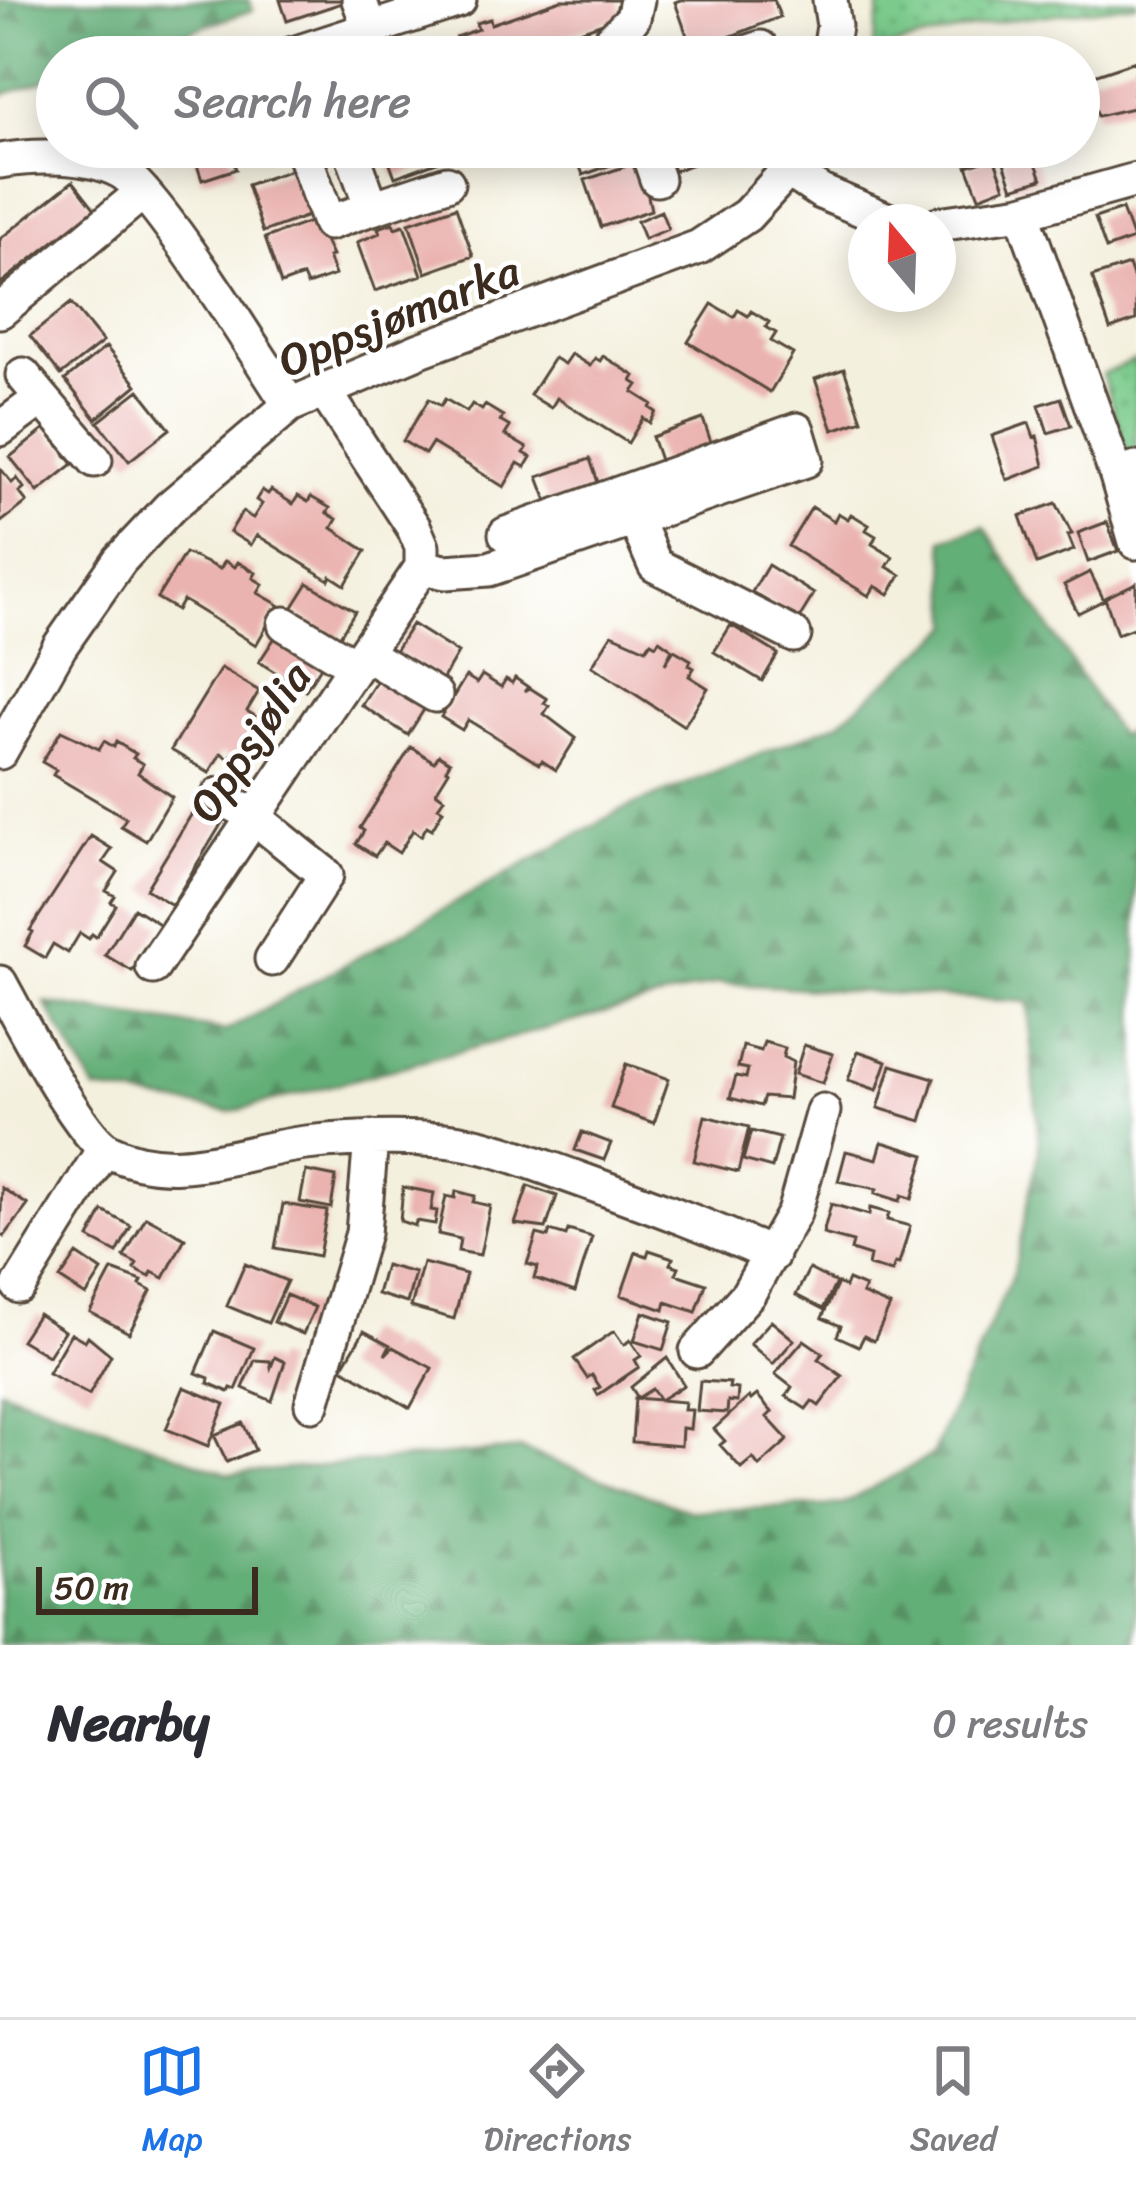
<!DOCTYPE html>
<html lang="en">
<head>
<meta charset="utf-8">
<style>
	body { margin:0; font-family:Sriracha,sans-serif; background:#f2f2f3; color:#2b2b33 }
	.compass { position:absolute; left:848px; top:204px; width:108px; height:108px; border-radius:50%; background:#fff; box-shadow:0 6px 30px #0003; rotate:341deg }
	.scale { position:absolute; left:36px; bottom:30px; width:222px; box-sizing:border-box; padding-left:12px; border:6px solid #3b2a1e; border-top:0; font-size:33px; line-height:42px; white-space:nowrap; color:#3b2a1e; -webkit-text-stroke:9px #fff; paint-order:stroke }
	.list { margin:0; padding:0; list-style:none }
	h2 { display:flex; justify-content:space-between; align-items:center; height:156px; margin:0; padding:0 48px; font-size:51px }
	h2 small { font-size:39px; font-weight:400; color:#7c7c81 }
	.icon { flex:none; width:66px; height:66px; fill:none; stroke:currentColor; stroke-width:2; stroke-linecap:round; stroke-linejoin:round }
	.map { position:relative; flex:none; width:1136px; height:1645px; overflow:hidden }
	.search { position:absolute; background:#fff; box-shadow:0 6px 30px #0003; left:36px; right:36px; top:36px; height:132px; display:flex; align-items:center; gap:30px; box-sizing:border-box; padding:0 42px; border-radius:66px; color:#7c7c81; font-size:45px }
	.sheet { height:372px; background:#fff }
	nav { display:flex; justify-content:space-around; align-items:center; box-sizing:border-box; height:168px; border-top:3px solid #e1e1e2; background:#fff; font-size:33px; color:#7c7c81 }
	nav a { display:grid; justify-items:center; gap:6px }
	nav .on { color:#1a73e8 }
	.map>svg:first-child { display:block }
	.forest { fill:url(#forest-firs); stroke:#506c4b; stroke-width:3 }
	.park { fill:url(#park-dots); stroke:#5b7a55; stroke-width:3 }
	.building { fill:#eab3b0 }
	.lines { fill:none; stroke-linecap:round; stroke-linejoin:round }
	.minor-casing { stroke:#57483b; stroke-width:39 }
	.minor { stroke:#fff; stroke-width:33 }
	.labels { text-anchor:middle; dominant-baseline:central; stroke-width:9; stroke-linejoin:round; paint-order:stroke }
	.street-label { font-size:45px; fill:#3b2a1e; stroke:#fff }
</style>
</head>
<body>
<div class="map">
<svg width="1136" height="1645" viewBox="0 0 1136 1645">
	<defs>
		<pattern id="forest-firs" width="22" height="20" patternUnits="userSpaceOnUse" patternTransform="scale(3)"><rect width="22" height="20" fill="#64af78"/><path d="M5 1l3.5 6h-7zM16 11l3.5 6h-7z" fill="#548f62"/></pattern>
		<pattern id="park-dots" width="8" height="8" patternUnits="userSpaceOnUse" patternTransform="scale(3)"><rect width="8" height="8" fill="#7bcb8c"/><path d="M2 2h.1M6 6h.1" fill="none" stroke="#6bae78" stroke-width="1.8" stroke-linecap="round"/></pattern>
	</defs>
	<rect width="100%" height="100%" fill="#fff"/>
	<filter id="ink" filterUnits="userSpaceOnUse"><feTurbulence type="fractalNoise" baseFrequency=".00833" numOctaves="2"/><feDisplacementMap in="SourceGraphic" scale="24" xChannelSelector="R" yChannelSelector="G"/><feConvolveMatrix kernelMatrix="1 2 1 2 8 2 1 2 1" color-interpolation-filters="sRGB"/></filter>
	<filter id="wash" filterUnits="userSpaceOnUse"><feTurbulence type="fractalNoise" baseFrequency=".004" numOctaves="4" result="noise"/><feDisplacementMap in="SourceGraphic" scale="48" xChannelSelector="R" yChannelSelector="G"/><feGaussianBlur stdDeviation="2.7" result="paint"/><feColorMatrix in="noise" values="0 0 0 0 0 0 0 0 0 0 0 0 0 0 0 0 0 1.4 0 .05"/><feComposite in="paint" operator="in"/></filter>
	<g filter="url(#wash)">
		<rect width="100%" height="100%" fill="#f4f0de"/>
		<path class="forest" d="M0 0H249L253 10 114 57H57V76L0 96Z
			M984 526 1119 736 1136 725V1645H0V1389L229 1474 520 1449 691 1511 841 1505 932 1455 1014 1271 1039 1149 1028 1002 719 983 231 1112 95 1090 45 1003 226 1031 619 811 838 723 952 626 943 539Z"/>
		<path class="park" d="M881 0H1136V4L1009 20 872 51Z
			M1136 360V453L1128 456 1102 374Z"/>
		<g id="blocks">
			<path class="building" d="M280 0H347L348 1 287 21Z
				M561 0H618L623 16 505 57H463L456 37 478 29 476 23 490 19 491 24Z
				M680 0H774L780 17 714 43 690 44 675 2Z
				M1136 61 1133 108 1098 116 1085 78Z
				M191 147H228L236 169 202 180Z
				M384 147H441L445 159 395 177Z
				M573 147H629L633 157 583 175Z
				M665 147H717L720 154 674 171Z
				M1031 150 1042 179 1013 188 1003 160Z
				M994 157 1005 187 979 197 967 166Z
				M635 163 646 187 651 210 601 227 585 180Z
				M297 168 313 214 263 232 247 185Z
				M73 181 95 209 0 284V239Z
				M456 207 473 256 426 273 409 223Z
				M1122 209 1133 239 1106 249 1095 218Z
				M661 211 668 229 644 239 637 221Z
				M315 220 332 256 328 257 335 275 307 285 303 276 281 284 265 238Z
				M393 223 395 228 404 225 422 275 375 291 357 242 380 233 378 228Z
				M1129 265 1136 285V320L1110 329 1092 277Z
				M71 303 103 342 61 375 30 336Z
				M712 304 734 317 738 310 748 316 751 311 769 322 766 327 776 333 771 341 793 354 770 392 688 342Z
				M106 347 137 385 96 419 65 380Z
				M571 354 590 366 595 358 600 361 603 356 635 376 632 381 638 385 633 392 652 404 650 408 656 412 650 423 643 418 628 443 557 398 551 408 530 395 554 358 564 364Z
				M844 369 862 420 833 430 815 379Z
				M139 390 170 429 129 461 98 422Z
				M1061 398 1071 426 1048 433 1039 405Z
				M429 399 441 406 445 399 467 412 472 404 482 410 485 405 503 416 500 421 510 427 505 435 527 448 524 453 531 457 525 467 518 463 504 487 432 443 425 454 403 441Z
				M703 419 713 448 662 466 652 437Z
				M1029 423 1034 437 1037 436 1044 466 1007 480 992 436Z
				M45 429 59 446 63 443 70 452 66 455 73 464 38 492 10 457Z
				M590 459 600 488 549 506 538 477Z
				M0 468 12 483 17 478 24 488 19 492 27 502 0 523Z
				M262 490 268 494 271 490 293 504 298 496 308 502 311 497 330 508 327 513 337 519 332 528 366 551 345 585 331 576 329 580 257 535 251 545 230 532 242 512 253 518 262 504 256 500Z
				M1056 503 1072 534 1068 535 1074 550 1037 564 1020 516Z
				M812 507 834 521 838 513 848 519 851 514 869 525 866 530 876 536 872 544 893 557 887 567 901 575 889 594 875 586 869 596 788 546Z
				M1107 522 1118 551 1088 562 1078 533Z
				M185 553 220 569 225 561 235 567 238 562 256 573 253 578 263 584 258 593 279 605 256 645 183 600 177 610 157 598Z
				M768 565 814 594 798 620 752 592Z
				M1090 572 1104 600 1078 613 1064 585Z
				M308 583 355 611 338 639 291 610Z
				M1136 583V627L1117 634 1105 598Z
				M412 624 458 653 442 680 395 651Z
				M731 625 778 654 762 681 714 652Z
				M612 634 646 649 651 642 656 645 659 640 672 649 665 664 674 650 691 660 689 665 694 668 689 676 708 688 684 726 592 666Z
				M276 636 322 665 305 691 259 662Z
				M221 668 259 691 247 711 255 716 252 722 257 724 237 757 232 754 230 759 221 753 209 773 171 750Z
				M482 675 501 687 506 679 512 683 515 678 528 687 525 691 530 688 547 699 544 703 549 706 544 714 576 738 556 770 542 761 539 764 468 720 462 730 441 717 466 676 477 683Z
				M378 679 425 708 408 735 361 705Z
				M61 731 99 749 104 741 114 747 116 742 136 754 133 758 143 764 138 773 172 797 146 841 121 826 126 818 53 775 56 770 42 762Z
				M411 747 434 762 439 755 450 762 446 769 449 771 436 792 444 798 438 807 443 810 432 829 427 826 421 836 413 830 399 853 384 843 375 856 356 844 364 831 360 828Z
				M202 797 228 813 172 905 146 889Z
				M91 836 112 849 103 862 118 872 106 891 115 896 111 902 116 905 96 937 92 934 89 939 80 933 68 953 53 944 45 958 25 946 33 932 30 930Z
				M134 908 161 925 132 971 105 955Z
				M764 1042 785 1048 783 1057 793 1062 788 1099 764 1097 761 1106 730 1098 736 1076 746 1078 748 1069 738 1067 743 1046 761 1051Z
				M804 1045 833 1054 823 1083 795 1074Z
				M858 1051 887 1061 877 1090 848 1080Z
				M626 1064 669 1079 654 1123 611 1108Z
				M891 1065 934 1078 921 1121 878 1108Z
				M705 1116 749 1127 738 1172 694 1161Z
				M751 1131 780 1138 772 1168 743 1160Z
				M582 1132 611 1143 604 1160 575 1150Z
				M882 1142 925 1155 912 1199 902 1195 900 1201 875 1193 877 1189 838 1181 846 1151 877 1159Z
				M306 1171 336 1177 331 1208 300 1202Z
				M528 1186 557 1196 546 1228 515 1224Z
				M403 1187 434 1193 431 1210 437 1211 435 1224 416 1221 415 1226 400 1221Z
				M2 1188 28 1205 4 1237 0 1234Z
				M456 1191 475 1196 473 1202 490 1206 480 1255 458 1251 460 1239 438 1234 446 1196 455 1198Z
				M283 1204 327 1211 319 1256 275 1248Z
				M831 1204 869 1215 870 1208 889 1213 887 1220 910 1226 899 1264 895 1263 892 1272 868 1266 870 1256 851 1250 853 1242 823 1234Z
				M103 1211 131 1226 117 1253 89 1238Z
				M146 1217 185 1238 164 1278 152 1272 150 1277 134 1269 137 1264 124 1257Z
				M568 1230 592 1237 575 1292 534 1278 538 1267 527 1264 537 1234 548 1237 550 1231 566 1236Z
				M649 1250 673 1258 670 1264 679 1267 676 1274 706 1284 696 1312 666 1302 664 1310 621 1295 636 1252 647 1256Z
				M77 1254 102 1271 86 1296 60 1279Z
				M423 1263 466 1274 454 1319 411 1307Z
				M245 1264 287 1281 268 1323 227 1306Z
				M385 1265 415 1273 407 1303 377 1294Z
				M809 1269 836 1283 823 1309 796 1295Z
				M112 1270 142 1281 140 1285 151 1291 129 1333 90 1312Z
				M848 1280 865 1287 862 1294 890 1306 874 1341 864 1336 859 1346 837 1336 841 1326 822 1318 838 1283 845 1287Z
				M286 1295 315 1307 303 1334 274 1322Z
				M643 1312 672 1322 663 1350 634 1341Z
				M38 1314 64 1331 48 1356 21 1340Z
				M771 1321 794 1340 773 1364 750 1344Z
				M214 1331 254 1348 236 1390 231 1388 229 1392 208 1383 209 1378 196 1373Z
				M364 1331 390 1345 385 1355 393 1347 432 1368 410 1408 342 1368Z
				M614 1331 624 1345 630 1340 641 1356 635 1360 639 1367 598 1395 595 1390 600 1387 592 1375 587 1378 574 1359Z
				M71 1333 85 1341 88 1336 111 1355 89 1395 48 1373Z
				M804 1340 823 1353 818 1359 842 1376 819 1406 812 1401 806 1409 786 1396 792 1387 775 1374Z
				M275 1357 285 1362 272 1401 243 1388 255 1360 270 1361 271 1367Z
				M667 1358 684 1385 660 1400 652 1389 638 1398 631 1387Z
				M700 1381 730 1383 729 1388 738 1389 737 1402 728 1401 727 1413 697 1411Z
				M184 1387 225 1404 208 1446 166 1429Z
				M757 1395 772 1412 767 1417 788 1440 759 1466 753 1458 741 1468 720 1445 725 1441 714 1429 749 1397 751 1400Z
				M635 1398 685 1402 684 1410H692L690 1429 682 1428 681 1446 632 1442Z
				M243 1423 255 1450 227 1462 214 1435Z"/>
		</g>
	</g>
	<g filter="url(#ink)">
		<use href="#blocks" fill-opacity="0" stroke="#57483b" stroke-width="3"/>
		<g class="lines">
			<g class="minor-casing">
				<path id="minor" d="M359 0 370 29
					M284 57 459 0
					M614 57 609 42 633 18 637 0
					M735 57 761 48
					M829 57 834 26 830 0
					M646 147 657 179
					M304 154 329 223 372 208 350 147
					M0 161C34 155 87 154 120 171 156 190 261 362 290 405
					M788 170 821 192 892 222
					M372 208 447 183
					M1022 212 1117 476 1136 469
					M938 224 1022 212 1136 180
					M0 311 143 192
					M23 375 42 398
					M323 389 414 528 422 547V567
					M0 429 42 398 95 460
					M1117 476 1136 542
					M635 519 655 565 794 635
					M285 624 355 666
					M364 653 435 695
					M0 752 60 646 120 560 170 507 290 405 420 350 699 247 747 215 788 170 799 147
					M219 795 254 817 326 875 272 959
					M153 967 422 567 445 572 489 569 806 460 797 430 506 534
					M0 983C19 1018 79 1135 109 1151 174 1184 239 1151 306 1143 352 1138 398 1137 444 1140 489 1144 533 1163 576 1178 642 1202 708 1226 772 1255
					M19 1286 104 1149
					M697 1351 748 1294 794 1213 823 1111
					M312 1404 363 1233 371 1138"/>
			</g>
			<use href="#minor" class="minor"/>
		</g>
	</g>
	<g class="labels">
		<g class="street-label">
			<text transform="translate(399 316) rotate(-22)">Oppsjømarka</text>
			<text transform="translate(250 742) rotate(-56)">Oppsjølia</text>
		</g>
	</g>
</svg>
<svg class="compass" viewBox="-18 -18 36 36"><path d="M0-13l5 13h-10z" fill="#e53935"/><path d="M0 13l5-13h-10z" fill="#7c7c81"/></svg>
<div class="scale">50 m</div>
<div class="search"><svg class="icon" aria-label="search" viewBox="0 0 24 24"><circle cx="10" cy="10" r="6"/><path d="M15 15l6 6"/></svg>Search here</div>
</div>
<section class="sheet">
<h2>Nearby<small>0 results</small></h2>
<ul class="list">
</ul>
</section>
<nav>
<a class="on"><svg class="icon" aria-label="map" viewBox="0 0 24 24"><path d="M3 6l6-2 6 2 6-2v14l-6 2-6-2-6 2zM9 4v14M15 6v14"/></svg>Map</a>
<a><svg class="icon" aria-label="directions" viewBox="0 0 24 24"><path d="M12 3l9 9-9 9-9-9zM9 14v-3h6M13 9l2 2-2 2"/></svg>Directions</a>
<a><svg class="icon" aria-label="saved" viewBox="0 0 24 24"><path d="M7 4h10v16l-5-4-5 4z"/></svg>Saved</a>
</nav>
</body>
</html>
